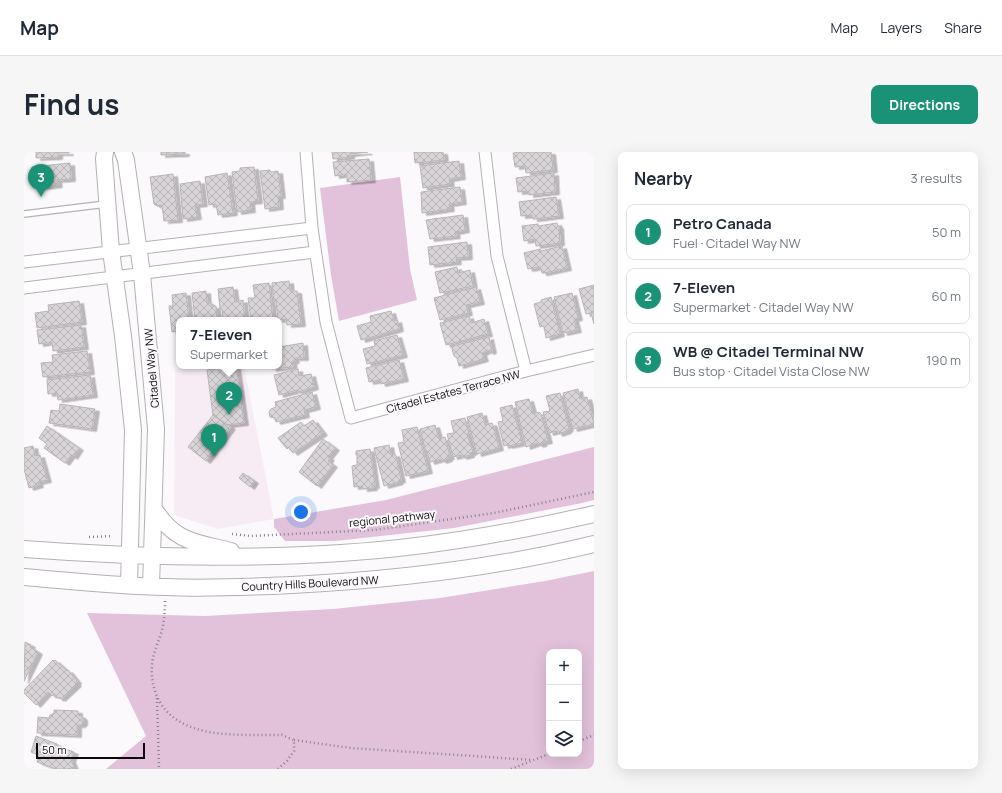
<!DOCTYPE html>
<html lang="en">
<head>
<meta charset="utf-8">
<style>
	body { margin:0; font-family:Manrope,sans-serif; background:#f6f6f7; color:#1f2937 }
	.controls { position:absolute; right:12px; bottom:12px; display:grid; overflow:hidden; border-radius:8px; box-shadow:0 4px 16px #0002 }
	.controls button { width:36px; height:36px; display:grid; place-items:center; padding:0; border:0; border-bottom:1px solid #e0e1e3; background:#fff; color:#1f2937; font:20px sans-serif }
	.scale { position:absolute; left:12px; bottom:10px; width:109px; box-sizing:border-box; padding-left:4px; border:2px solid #0c0b0c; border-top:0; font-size:11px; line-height:14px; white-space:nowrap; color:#0c0b0c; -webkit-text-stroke:3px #fcf9fc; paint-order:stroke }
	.you { position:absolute; left:277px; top:360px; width:14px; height:14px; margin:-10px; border:3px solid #fff; border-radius:50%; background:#1a73e8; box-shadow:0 0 0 6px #1a73e833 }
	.badge { display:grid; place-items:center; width:26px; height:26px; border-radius:50%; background:#1a9276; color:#fff; font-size:13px; font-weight:700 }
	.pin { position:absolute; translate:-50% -33px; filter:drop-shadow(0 1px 2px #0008) }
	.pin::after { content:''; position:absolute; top:21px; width:14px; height:12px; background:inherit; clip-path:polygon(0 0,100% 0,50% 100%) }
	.popup { position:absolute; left:152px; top:165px; width:106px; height:52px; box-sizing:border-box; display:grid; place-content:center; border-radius:8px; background:#fff; filter:drop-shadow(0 1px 3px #0005); font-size:13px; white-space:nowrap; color:#747a83 }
	.popup b { font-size:15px; color:#1f2937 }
	.popup::after { content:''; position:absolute; left:50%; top:100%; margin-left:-8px; border:8px solid transparent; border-top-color:#fff }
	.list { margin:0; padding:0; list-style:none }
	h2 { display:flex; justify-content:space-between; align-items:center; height:52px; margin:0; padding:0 16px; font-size:17px }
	h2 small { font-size:13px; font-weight:400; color:#747a83 }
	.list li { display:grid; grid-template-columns:26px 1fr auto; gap:12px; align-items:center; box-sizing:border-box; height:56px; margin:0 8px 8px; padding:0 8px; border:1px solid #e0e1e3; border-radius:8px }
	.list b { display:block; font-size:15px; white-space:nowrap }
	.list p { margin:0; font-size:13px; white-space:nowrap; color:#747a83 }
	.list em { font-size:13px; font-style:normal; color:#747a83 }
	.icon { flex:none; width:22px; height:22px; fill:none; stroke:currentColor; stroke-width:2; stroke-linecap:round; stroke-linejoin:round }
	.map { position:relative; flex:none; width:570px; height:617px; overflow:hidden; border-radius:8px }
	header { display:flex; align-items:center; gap:24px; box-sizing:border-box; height:56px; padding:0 20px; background:#fff; border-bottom:1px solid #e0e1e3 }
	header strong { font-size:19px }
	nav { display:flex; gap:22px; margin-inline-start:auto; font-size:14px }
	.intro { display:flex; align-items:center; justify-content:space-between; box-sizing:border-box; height:96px; padding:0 24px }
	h1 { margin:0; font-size:28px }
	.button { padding:10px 18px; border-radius:8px; background:#1a9276; color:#fff; font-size:14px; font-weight:700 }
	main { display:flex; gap:24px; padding:0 24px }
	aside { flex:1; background:#fff; border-radius:8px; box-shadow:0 4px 16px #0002 }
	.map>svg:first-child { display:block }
	.built { fill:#f7ecf4 }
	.green { fill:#e2c1da; fill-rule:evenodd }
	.building { fill:url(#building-cross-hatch); stroke:#b8b5b7; filter:url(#shadow) }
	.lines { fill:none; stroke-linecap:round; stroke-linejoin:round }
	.lane-casing { stroke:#b4b0b3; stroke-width:8 }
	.street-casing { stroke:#b4b0b3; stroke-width:13 }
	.secondary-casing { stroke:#b4b0b3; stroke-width:18 }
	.path { stroke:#878587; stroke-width:2.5; stroke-dasharray:1 3; stroke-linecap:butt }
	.lane { stroke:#fff; stroke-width:5.5 }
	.street { stroke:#fff; stroke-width:11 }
	.secondary { stroke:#fff; stroke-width:16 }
	.labels { text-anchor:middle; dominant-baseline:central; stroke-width:4; stroke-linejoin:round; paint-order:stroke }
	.street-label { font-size:11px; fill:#0c0b0c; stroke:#fcf9fc }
</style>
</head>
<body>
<header>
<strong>Map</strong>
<nav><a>Map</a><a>Layers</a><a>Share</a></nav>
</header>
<div class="intro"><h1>Find us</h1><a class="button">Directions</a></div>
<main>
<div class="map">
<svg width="570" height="617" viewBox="0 0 570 617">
	<defs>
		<pattern id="building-cross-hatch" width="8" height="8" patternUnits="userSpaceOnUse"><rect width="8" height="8" fill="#d8d4d7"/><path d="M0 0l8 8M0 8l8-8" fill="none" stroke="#b8b5b7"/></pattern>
		<filter id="shadow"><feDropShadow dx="4.5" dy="2.5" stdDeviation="0" flood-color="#0004"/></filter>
	</defs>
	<rect width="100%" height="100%" fill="#fcf9fc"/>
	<path class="built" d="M175 214H220L250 367 194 377 150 363 151 217Z"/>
	<path class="green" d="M376 25 386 117 393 148 315 169 307 123 296 36Z
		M570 295V348L558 351 430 376 311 389H261L250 375V367L362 348Z
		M570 419V617H82L122 584 63 461 181 464 309 457 416 446 521 429ZM525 500H555V602H525Z"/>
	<path class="building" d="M12 0H45V1H34V5L12 6Z
		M137 0H161V2L137 3Z
		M308 0H344L326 2V5L309 7Z
		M390 0H419L420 8 391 11Z
		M496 0H527L529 18 502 21 501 14 491 15 489 1Z
		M345 7 347 28 323 30V22L311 24 309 10Z
		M435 9 437 25 425 27 426 32 399 36 396 14Z
		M46 11 47 27 33 28 34 33 10 36 7 19 8 15Z
		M230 15 234 49 226 50 227 58 213 60 208 20 216 19V16Z
		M246 18 247 20 254 19 257 44H254L255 55 241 57 236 19Z
		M203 21 209 61 194 63 192 52 185 53 181 25Z
		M530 21 531 40 505 43V39L494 40 492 26Z
		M149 22 154 68 140 69 138 53 133 54 130 52 126 25Z
		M176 29 179 52 171 53 173 65 159 67 156 32Z
		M436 35 438 50 425 52 426 57 398 61 397 40Z
		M532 45 535 64 511 67H509L508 63 497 64 495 50Z
		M439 63 441 78 431 80 432 84 406 87 402 68Z
		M533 71 534 74H535L536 91 512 94 511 87 500 89 498 74 514 72V74Z
		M443 90 444 105 432 106 433 110 406 113 404 95Z
		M538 94 543 116 520 121H518L516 115 504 117 500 101 516 97 517 99Z
		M433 115 434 121 446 118 449 134 416 141 411 120Z
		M265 129 266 139H273L277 172 263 173 262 167 254 168 252 149 250 150 248 131Z
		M245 131 249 168H227L224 146H231L229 133Z
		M570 133V172L567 161 562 162 555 137Z
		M209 135 211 150 219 148 221 168H199L198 157H196L194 137Z
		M452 135 456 150 442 153 444 161 416 168 410 146Z
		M182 139 183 150H185L188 154H192L193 168H171L168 141Z
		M162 141 165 168H155V179L148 180 145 154H149L148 143Z
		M548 141 554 166 550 167 553 178 539 181 530 145Z
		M527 145 536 182 522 186 520 174 516 175 510 152 517 150V148Z
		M55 149 58 170 13 176 11 161 25 159 24 153Z
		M367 159 370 169 373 168 375 177 337 188 333 174 347 170 346 164Z
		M445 164 447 171 460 167 464 182 422 193 416 171Z
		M57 173 60 195 29 199 28 190 15 192 13 178Z
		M373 183 379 203 343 212 339 197 351 194 350 189Z
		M465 185 468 199 465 200 464 198 458 201 460 207 435 214 433 206 430 204 428 197 429 194Z
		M279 191 280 206H270L271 209H268L269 215 248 217 247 214H255V195Z
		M63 199 66 220 19 225 17 211 29 210 28 203Z
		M375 208 380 227 357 232 356 228 345 230 342 216Z
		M212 214 220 271 203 273 189 263 183 218Z
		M274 217 275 224 287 222 290 235 274 240V238L255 243 250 223Z
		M66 223 69 243 34 248 33 241 24 242 23 228Z
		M554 237 556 247 563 245 570 272 549 277 539 241Z
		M288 240 292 255 280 258 281 263 252 270 251 266 246 265 245 260 247 257 252 255 251 250Z
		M536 241 545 277H543V279L534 282 533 279 525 281 519 260 526 259 522 244Z
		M505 247 509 262 515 260 517 262 524 289 519 290 518 292 515 293 513 291 502 295 491 250Z
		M36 252 71 257 68 277 25 271 27 258 35 259Z
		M488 253 498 291 484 294 483 293 480 294 474 270 479 269 476 256Z
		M458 261 461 273 468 271 469 273 475 296 453 302 443 265Z
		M189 263 207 275 182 309 164 295Z
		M441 266 445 282H443L449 300 446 301V303L438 305V303L429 305 423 282 430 281 427 269Z
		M289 268 299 281 269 301 265 295 263 297 254 286 277 270 280 274Z
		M411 273 415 287 421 285 426 305H424V307L418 309 417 307 406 310 403 300H402L396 277Z
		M23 274 55 296 49 305 47 303 41 311 20 296 23 292 15 286Z
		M393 275 404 319 382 324 374 291 380 290 378 278Z
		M299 287 311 296 304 305 306 306 304 309 309 313 293 334 275 320Z
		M365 293 367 303 371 302 372 304 377 328 374 329 375 330 360 334 350 296Z
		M9 294 11 304 16 303 23 328 14 330 15 333 5 336 0 317V296Z
		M346 297 351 334H348L349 336 339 337 338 334 330 335 328 314 333 313V303H332V299Z
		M219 321 230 329 226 335 215 326Z
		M1 490 7 493 6 495 14 500 0 529Z
		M29 508 30 509 31 508 43 519 44 518 53 529 52 531 53 532 37 547 36 545 35 547 30 541 28 544 24 540 12 553 0 541V538Z
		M30 558 54 559V563L57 564 59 566V571L57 573H53V583L13 581 14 565 25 566 26 563 30 561Z
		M12 584 33 592V594L50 600 47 608 50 615 44 617H32L13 610 15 603 7 600Z"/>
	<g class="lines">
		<g class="lane-casing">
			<path id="lane" d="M0 62 82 52"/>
		</g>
		<g class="street-casing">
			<path id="street" d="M282 0 288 76 302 170 327 266 502 219 570 203
				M461 0 473 104 502 219
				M0 110 288 76
				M0 136 291 100"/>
		</g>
		<g class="secondary-casing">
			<path id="secondary" d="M81 0 80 7 87 99 99 184 109 278 105 433
				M99 0 102 8 118 122 132 277 127 434
				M130 357C152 391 171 390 207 399
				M0 397C105 405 211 408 317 401 402 396 487 381 570 362
				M0 425C47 429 94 434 142 435 184 437 226 435 268 433 370 428 471 416 570 392"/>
		</g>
		<path class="path" d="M208 382 227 384 350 378 470 361 570 340
			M65 385 88 384
			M141 449C141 461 140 471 137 482 133 493 128 504 128 515 127 524 129 533 132 542 151 590 216 582 258 583L270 588V599L263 609 254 617
			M133 546 135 617
			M270 588 327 596 509 608
			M555 589 570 583
			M487 617 525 602"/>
		<use href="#lane" class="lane"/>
		<use href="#street" class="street"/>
		<use href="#secondary" class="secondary"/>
	</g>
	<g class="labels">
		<g class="street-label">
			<text transform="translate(127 216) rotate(-95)">Citadel Way NW</text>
			<text transform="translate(429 239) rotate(-15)">Citadel Estates Terrace NW</text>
			<text transform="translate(368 366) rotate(-6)">regional pathway</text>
			<text transform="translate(286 431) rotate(-3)">Country Hills Boulevard NW</text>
		</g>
	</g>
</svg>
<div class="controls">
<button>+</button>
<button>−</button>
<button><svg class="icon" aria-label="layers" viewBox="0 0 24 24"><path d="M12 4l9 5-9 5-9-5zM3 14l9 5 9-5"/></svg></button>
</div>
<div class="scale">50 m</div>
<div class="you"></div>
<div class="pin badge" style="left:190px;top:305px">1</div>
<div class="pin badge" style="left:205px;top:263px">2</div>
<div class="popup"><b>7-Eleven</b>Supermarket</div>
<div class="pin badge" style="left:17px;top:45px">3</div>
</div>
<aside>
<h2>Nearby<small>3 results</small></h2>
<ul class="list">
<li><span class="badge">1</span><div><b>Petro Canada</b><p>Fuel · Citadel Way NW</p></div><em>50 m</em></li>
<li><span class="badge">2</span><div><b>7-Eleven</b><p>Supermarket · Citadel Way NW</p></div><em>60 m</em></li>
<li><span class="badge">3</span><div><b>WB @ Citadel Terminal NW</b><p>Bus stop · Citadel Vista Close NW</p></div><em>190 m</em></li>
</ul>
</aside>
</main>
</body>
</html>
